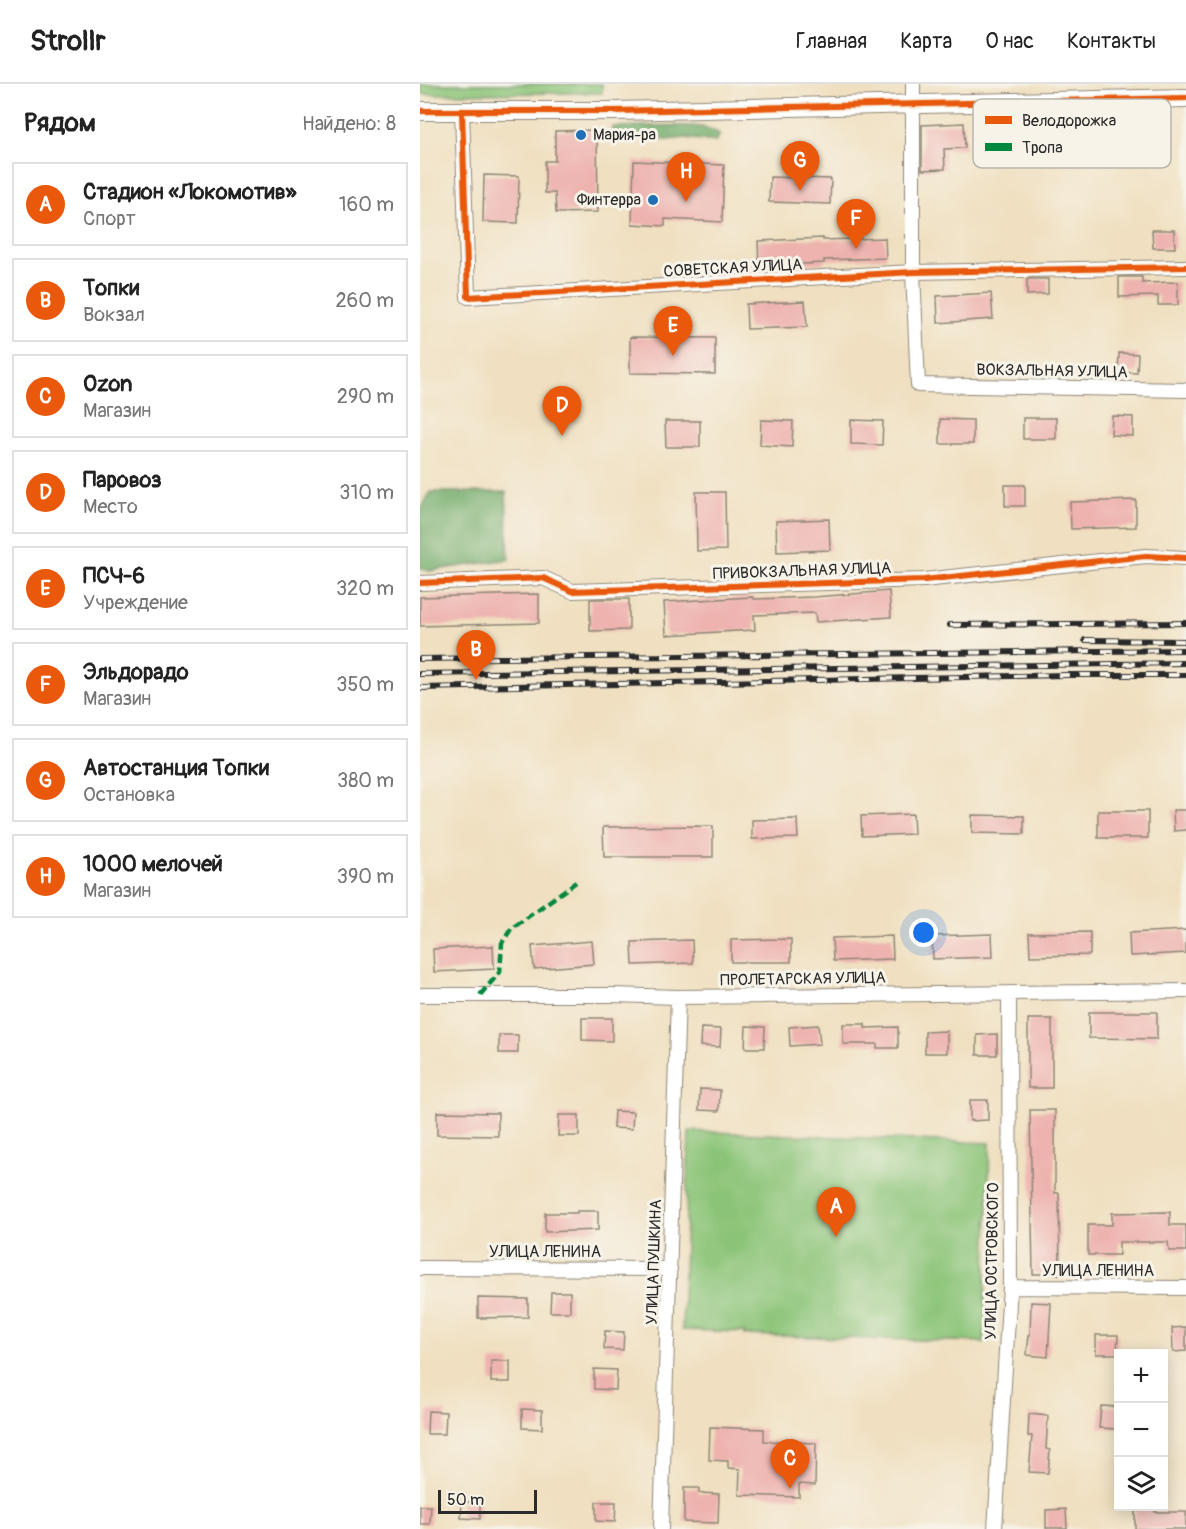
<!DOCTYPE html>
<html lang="ru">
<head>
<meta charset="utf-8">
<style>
	body { margin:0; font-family:Pangolin,sans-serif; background:#f2f2f2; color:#222 }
	.controls { position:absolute; right:18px; bottom:18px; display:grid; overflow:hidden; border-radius:0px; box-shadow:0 3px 15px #0003 }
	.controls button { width:54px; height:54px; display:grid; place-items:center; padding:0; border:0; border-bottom:2px solid #e0e0e0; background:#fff; color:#222; font:30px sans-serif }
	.scale { position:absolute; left:18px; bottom:15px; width:99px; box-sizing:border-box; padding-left:6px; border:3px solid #2b2b2b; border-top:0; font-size:16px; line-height:21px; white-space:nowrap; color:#2b2b2b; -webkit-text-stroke:4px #f7f3e8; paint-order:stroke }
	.you { position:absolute; left:504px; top:849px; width:21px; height:21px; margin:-15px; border:4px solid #fff; border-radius:50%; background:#1a73e8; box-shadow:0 0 0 9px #1a73e833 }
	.badge { display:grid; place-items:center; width:39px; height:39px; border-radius:50%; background:#ea580c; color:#fff; font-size:20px; font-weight:700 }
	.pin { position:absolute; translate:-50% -50px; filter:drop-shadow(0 2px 3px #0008) }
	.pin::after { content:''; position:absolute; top:32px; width:21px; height:18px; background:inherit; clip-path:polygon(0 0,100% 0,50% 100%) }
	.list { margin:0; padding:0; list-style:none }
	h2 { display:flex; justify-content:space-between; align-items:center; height:78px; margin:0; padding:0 24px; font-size:26px }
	h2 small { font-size:20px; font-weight:400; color:#767676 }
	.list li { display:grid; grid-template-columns:39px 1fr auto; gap:18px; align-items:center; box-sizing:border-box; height:84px; margin:0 12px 12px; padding:0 12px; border:2px solid #e0e0e0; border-radius:0px }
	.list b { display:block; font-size:22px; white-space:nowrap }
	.list p { margin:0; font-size:20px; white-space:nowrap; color:#767676 }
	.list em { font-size:20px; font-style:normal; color:#767676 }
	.icon { flex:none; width:33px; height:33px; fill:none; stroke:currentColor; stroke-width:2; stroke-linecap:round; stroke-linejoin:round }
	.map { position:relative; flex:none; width:766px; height:1445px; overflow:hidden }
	header { display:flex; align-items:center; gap:36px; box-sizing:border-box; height:84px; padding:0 30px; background:#fff; border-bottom:2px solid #e0e0e0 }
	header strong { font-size:28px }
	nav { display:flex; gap:33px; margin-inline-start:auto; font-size:21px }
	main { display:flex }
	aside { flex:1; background:#fff }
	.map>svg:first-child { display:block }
	.green { fill:#8bc478; stroke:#5b7852; stroke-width:1.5 }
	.forest { fill:#70aa68; stroke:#4e6a4a; stroke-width:1.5 }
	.building { fill:#eeb2af }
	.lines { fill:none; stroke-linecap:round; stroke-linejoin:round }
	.minor-casing { stroke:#8e8676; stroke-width:16 }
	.tertiary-casing { stroke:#8e8676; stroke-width:20 }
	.minor { stroke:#fff; stroke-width:14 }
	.tertiary { stroke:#fff; stroke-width:18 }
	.rail-casing { stroke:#2b2b2b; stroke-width:6 }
	.rail { stroke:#f7f3e8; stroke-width:4; stroke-dasharray:11; stroke-linecap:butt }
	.quiet { stroke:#00873e; stroke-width:4.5; stroke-dasharray:9 4.5; stroke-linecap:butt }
	.cycleway-casing { stroke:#f7f3e8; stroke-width:10 }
	.cycleway { stroke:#e8590c; stroke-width:6 }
	.poi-dot { fill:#1f6fb2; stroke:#f7f3e8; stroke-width:2 }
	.labels { text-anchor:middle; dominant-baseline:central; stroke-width:6; stroke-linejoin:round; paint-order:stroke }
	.poi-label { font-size:16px; fill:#2b2b2b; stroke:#f7f3e8; text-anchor:start }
	.street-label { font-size:16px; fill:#2b2b2b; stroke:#f7f3e8 }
	.key { fill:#f7f3e8; stroke:#bab7af; stroke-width:1.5 }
	.key-label { font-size:16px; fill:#2b2b2b }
</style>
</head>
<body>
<header>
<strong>Strollr</strong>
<nav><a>Главная</a><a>Карта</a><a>О нас</a><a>Контакты</a></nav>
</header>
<main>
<aside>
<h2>Рядом<small>Найдено: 8</small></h2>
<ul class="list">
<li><span class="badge">A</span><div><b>Стадион «Локомотив»</b><p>Спорт</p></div><em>160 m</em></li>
<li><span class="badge">B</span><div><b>Топки</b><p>Вокзал</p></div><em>260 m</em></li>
<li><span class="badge">C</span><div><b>Ozon</b><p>Магазин</p></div><em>290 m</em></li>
<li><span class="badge">D</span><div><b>Паровоз</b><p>Место</p></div><em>310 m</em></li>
<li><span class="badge">E</span><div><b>ПСЧ-6</b><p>Учреждение</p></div><em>320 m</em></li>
<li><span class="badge">F</span><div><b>Эльдорадо</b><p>Магазин</p></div><em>350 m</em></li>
<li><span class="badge">G</span><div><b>Автостанция Топки</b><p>Остановка</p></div><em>380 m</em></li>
<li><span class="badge">H</span><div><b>1000 мелочей</b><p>Магазин</p></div><em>390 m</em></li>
</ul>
</aside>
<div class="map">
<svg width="766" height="1445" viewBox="0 0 766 1445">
	<rect width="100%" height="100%" fill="#f7f3e8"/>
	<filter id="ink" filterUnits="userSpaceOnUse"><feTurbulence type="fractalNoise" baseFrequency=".0167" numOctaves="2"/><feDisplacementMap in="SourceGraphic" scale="12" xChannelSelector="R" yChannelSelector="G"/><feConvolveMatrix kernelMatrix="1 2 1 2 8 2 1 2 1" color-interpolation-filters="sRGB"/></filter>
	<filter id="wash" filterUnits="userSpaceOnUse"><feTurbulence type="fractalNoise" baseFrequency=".008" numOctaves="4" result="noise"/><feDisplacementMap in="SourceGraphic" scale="24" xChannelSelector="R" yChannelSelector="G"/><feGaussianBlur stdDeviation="1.35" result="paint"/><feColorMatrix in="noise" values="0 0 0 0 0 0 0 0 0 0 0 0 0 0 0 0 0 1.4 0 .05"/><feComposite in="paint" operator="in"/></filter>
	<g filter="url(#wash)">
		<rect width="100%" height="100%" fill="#f0e0c1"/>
		<path class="green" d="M0 0H182V9L0 10Z
			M269 1047 570 1059 564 1258 324 1251V1248L262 1246Z"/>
		<path class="forest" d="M225 42C242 42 290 38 300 51L295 58 266 54 246 56 227 52H202L192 48V43Z
			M10 408H86L89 475 10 487 0 485V425Z"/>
		<g id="blocks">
			<path class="building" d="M544 39 545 64 524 65 525 85 502 86V41Z
				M177 46 178 128 136 129 135 109H125V77H135V47Z
				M214 77 304 81 302 138 245 135V142L212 140Z
				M64 91 99 92 98 139 63 138Z
				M350 93 411 95 410 120 349 118Z
				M732 146H754L755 164H733Z
				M403 154V156L465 154 466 174 404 176V179L339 182 338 157Z
				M699 193H722V199L758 198V221H738V212L699 213Z
				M607 195H628V210L607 211Z
				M571 209 573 235 518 239 517 212Z
				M385 217 387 243 327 245 326 220Z
				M210 253 295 254V290L210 289Z
				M699 269 718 270 717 289 698 288Z
				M692 332 713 333V352L691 351Z
				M603 334H636V355H603Z
				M520 335 553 336V360H520Z
				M341 336 373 337 372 363 340 361Z
				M431 336 463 337 462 361 431 360Z
				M245 337H280V363H246Z
				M585 401H605V422H585Z
				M276 408H305L306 466 277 467Z
				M716 416V443L651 445 650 418Z
				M409 435 410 466 357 468 356 437Z
				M469 507 471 533 396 538 395 529 334 531 335 546 246 551 244 518 333 513 334 515 394 513Z
				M119 510V539L0 542V513Z
				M170 515H209V546L170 547Z
				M753 726H766V746L754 747Z
				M678 727H728V754H678Z
				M493 730 494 750 442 752 441 732Z
				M552 731 604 732V750L552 749Z
				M377 735 378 754 332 755V736Z
				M293 742V773H184L183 743Z
				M766 846V869L710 872 709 849Z
				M670 848V871L610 872 609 849Z
				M572 850 573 873 513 875 512 852Z
				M472 852 473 875 413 877 412 854Z
				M371 855V878H311V856Z
				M272 856 273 879 213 881 212 858Z
				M172 857 174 880 114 885 112 862Z
				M73 862 74 885 14 888 13 865Z
				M669 928H737V955L669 954Z
				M162 934H192V957L162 956Z
				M608 935H632V1004H608Z
				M423 940H445V944L478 943V964H457V960H423Z
				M398 941 400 960 370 962 369 943Z
				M326 942 345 943 344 964H325Z
				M281 944 301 945 300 963 280 962Z
				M527 947V969H505V948Z
				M577 950V971H557V951Z
				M79 951H98V969H79Z
				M280 1005 300 1006 299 1027 279 1026Z
				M550 1016H568V1036L550 1037Z
				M610 1026H635V1109H639L640 1190H613Z
				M194 1027 213 1028 212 1045 193 1044Z
				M17 1028 78 1029V1052L17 1051Z
				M139 1031H159V1052H138Z
				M157 1127H178V1146L125 1148V1129H157Z
				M750 1128V1141H766V1167H749L748 1158H699V1171H668V1141H692V1129Z
				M131 1208H150V1228H130Z
				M58 1214 108 1215V1233L58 1234Z
				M611 1218 631 1219 628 1273 607 1271 609 1251H610Z
				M766 1243V1267L753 1268 752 1244Z
				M185 1247 204 1248 203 1266 184 1265Z
				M676 1251H698L697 1270H676Z
				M71 1277H90V1298H71Z
				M174 1285 197 1286 196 1306 174 1305Z
				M681 1322 699 1323 698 1345 679 1344Z
				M102 1325 122 1326V1345L102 1344Z
				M8 1327 26 1328 25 1350H7Z
				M609 1330 628 1332 626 1365 630 1366 628 1389 609 1388 612 1352H608Z
				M290 1343 344 1345V1357L396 1359 395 1401 379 1400V1413L319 1411 320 1385 308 1384V1377L289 1376Z
				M264 1404H279V1409L299 1410 298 1439 264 1438Z
				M42 1418H60V1435L41 1434Z
				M176 1418H196L195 1438 176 1437Z
				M0 1422H11L10 1440H0Z
				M646 1425 647 1444H626V1426Z
				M715 1425H735V1428H766V1445H715Z"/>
		</g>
	</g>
	<g filter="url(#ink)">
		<use href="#blocks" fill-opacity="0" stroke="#8e8676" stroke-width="1.5"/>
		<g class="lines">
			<g class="minor-casing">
				<path id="minor" d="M493 0V188L498 301 766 306
					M42 27 48 213 493 188 766 183
					M0 499 123 494 152 507 504 496 726 472 766 474
					M0 911H192L258 913 766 907
					M0 1184 250 1185
					M590 1203 766 1204
					M241 1445 258 913
					M575 1445 590 1203 589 909"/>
			</g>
			<g class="tertiary-casing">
				<path id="tertiary" d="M0 27H195L766 14"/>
			</g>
			<use href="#minor" class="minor"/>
			<use href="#tertiary" class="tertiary"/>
			<g class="rail-casing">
				<path id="rail" d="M530 541 766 539
					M665 556 766 557
					M0 575 766 566
					M0 590 766 579
					M0 604 645 591H766"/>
			</g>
			<use href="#rail" class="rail"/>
			<path class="quiet" d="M60 911 80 888 82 859 91 845 156 798"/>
			<g class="cycleway-casing">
				<path id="cycleway" d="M0 27H195L766 14
					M42 27 48 213 493 188 766 183
					M0 499 123 494 152 507 504 496 726 472 766 474"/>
			</g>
			<use href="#cycleway" class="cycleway"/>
		</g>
	</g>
	<g class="poi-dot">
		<circle cx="161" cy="51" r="6"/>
		<circle cx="233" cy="116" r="6"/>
	</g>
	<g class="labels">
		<g class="poi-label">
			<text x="173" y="51">Мария-ра</text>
			<text x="221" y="116" text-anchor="end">Финтерра</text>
		</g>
		<g class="street-label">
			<text transform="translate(313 184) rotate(-3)">СОВЕТСКАЯ УЛИЦА</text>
			<text transform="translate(632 287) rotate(1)">ВОКЗАЛЬНАЯ УЛИЦА</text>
			<text transform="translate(382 487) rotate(-2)">ПРИВОКЗАЛЬНАЯ УЛИЦА</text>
			<text transform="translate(383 895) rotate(-1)">ПРОЛЕТАРСКАЯ УЛИЦА</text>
			<text x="125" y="1168">УЛИЦА ЛЕНИНА</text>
			<text transform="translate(572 1177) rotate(-89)">УЛИЦА ОСТРОВСКОГО</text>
			<text transform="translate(234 1178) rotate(-88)">УЛИЦА ПУШКИНА</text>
			<text x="678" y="1187">УЛИЦА ЛЕНИНА</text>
		</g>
	</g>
	<rect x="553" y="15" width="198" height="69" rx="9" class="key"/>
	<rect x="565" y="32" width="27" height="8" fill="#e8590c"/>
	<rect x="565" y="59" width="27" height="8" fill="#00873e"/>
	<g class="key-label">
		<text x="602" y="42">Велодорожка</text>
		<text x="602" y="69">Тропа</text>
	</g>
</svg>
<div class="controls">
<button>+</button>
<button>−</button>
<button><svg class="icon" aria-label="layers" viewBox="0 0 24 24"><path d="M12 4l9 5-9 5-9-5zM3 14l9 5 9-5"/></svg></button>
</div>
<div class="scale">50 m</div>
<div class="you"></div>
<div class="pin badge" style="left:416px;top:1153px">A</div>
<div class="pin badge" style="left:56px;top:596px">B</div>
<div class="pin badge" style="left:370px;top:1405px">C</div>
<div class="pin badge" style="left:142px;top:352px">D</div>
<div class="pin badge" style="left:253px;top:272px">E</div>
<div class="pin badge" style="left:436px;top:165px">F</div>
<div class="pin badge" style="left:380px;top:107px">G</div>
<div class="pin badge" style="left:266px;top:118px">H</div>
</div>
</main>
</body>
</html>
